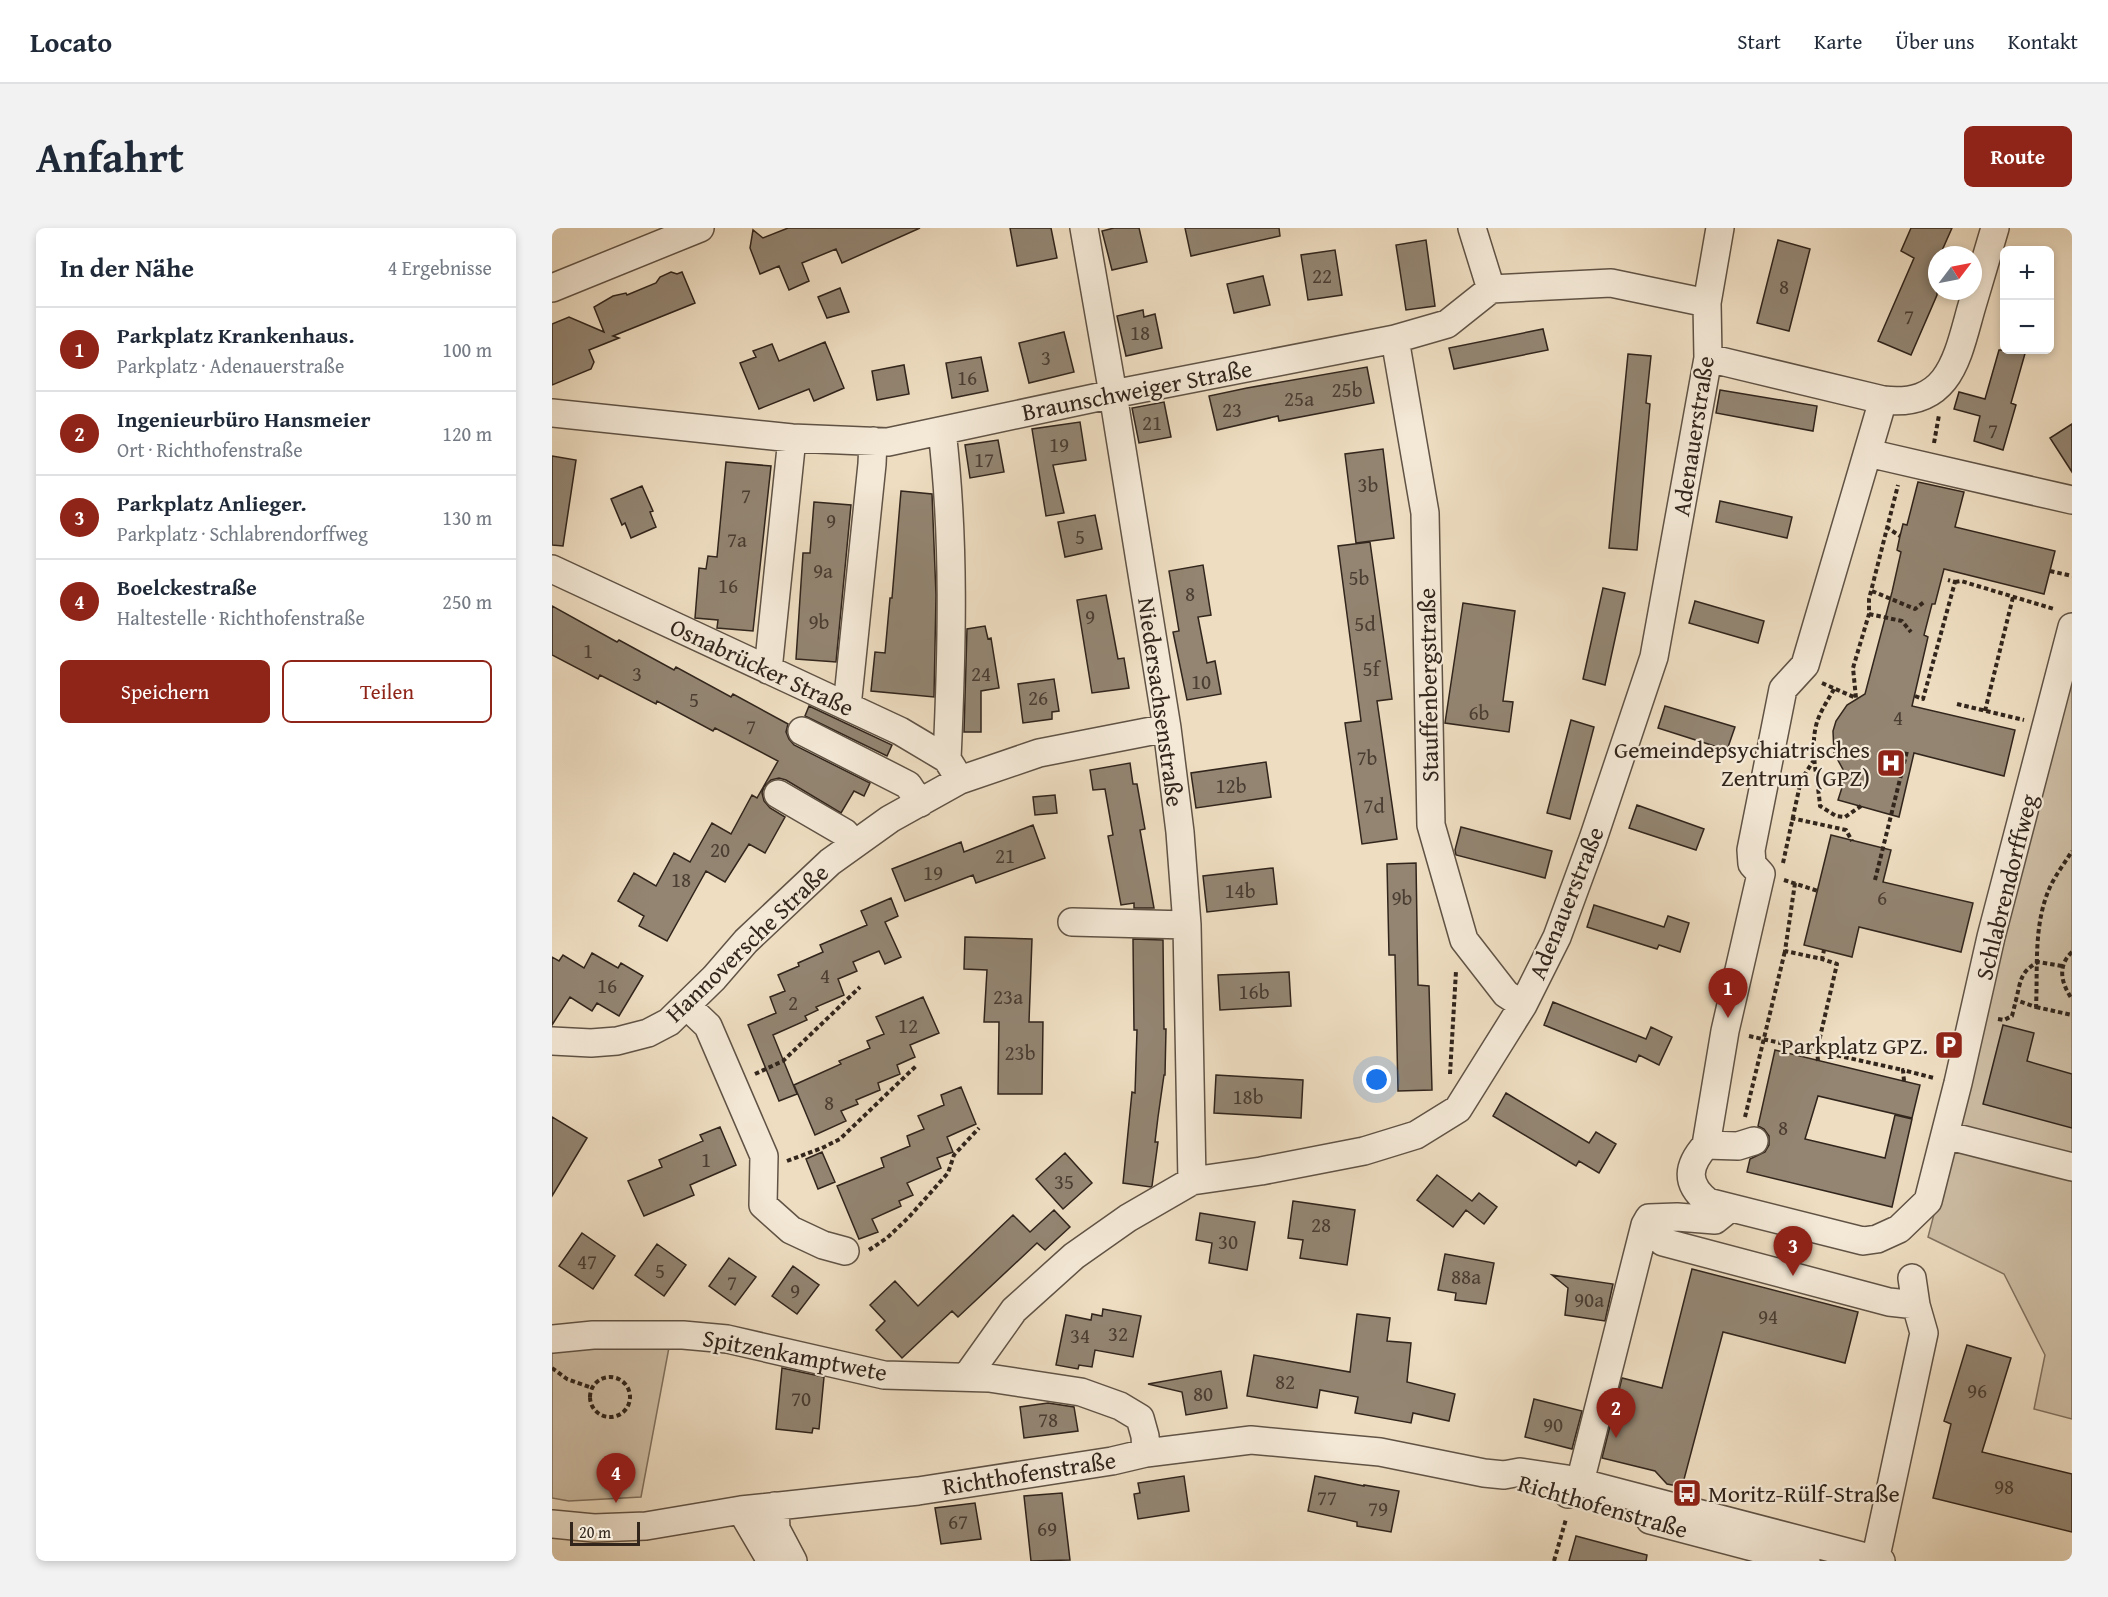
<!DOCTYPE html>
<html lang="de">
<head>
<meta charset="utf-8">
<style>
	body { margin:0; font-family:"Gentium Book Plus",serif; background:#f2f2f3; color:#1f2937 }
	.controls { position:absolute; right:18px; top:18px; display:grid; overflow:hidden; border-radius:9px; box-shadow:0 3px 9px #0003 }
	.controls button { width:54px; height:54px; display:grid; place-items:center; padding:0; border:0; border-bottom:2px solid #e0e1e3; background:#fff; color:#1f2937; font:30px sans-serif }
	.compass { position:absolute; left:1376px; top:18px; width:54px; height:54px; border-radius:50%; background:#fff; box-shadow:0 3px 9px #0003; rotate:58deg }
	.scale { position:absolute; left:18px; bottom:15px; width:70px; box-sizing:border-box; padding-left:6px; border:3px solid #31251c; border-top:0; font-size:16px; line-height:21px; white-space:nowrap; color:#31251c; -webkit-text-stroke:4px #f4e9d7; paint-order:stroke }
	.you { position:absolute; left:825px; top:852px; width:21px; height:21px; margin:-15px; border:4px solid #fff; border-radius:50%; background:#1a73e8; box-shadow:0 0 0 9px #1a73e833 }
	.badge { display:grid; place-items:center; width:39px; height:39px; border-radius:50%; background:#8f2418; color:#fff; font-size:20px; font-weight:700 }
	.pin { position:absolute; translate:-50% -50px; filter:drop-shadow(0 2px 3px #0008) }
	.pin::after { content:''; position:absolute; top:32px; width:21px; height:18px; background:inherit; clip-path:polygon(0 0,100% 0,50% 100%) }
	.list { margin:0; padding:0; list-style:none }
	h2 { display:flex; justify-content:space-between; align-items:center; height:78px; margin:0; padding:0 24px; font-size:26px }
	h2 small { font-size:20px; font-weight:400; color:#747a83 }
	.list li { display:grid; grid-template-columns:39px 1fr auto; gap:18px; align-items:center; box-sizing:border-box; height:84px; padding:0 24px; border-top:2px solid #e0e1e3 }
	.list b { display:block; font-size:22px; white-space:nowrap }
	.list p { margin:0; font-size:20px; white-space:nowrap; color:#747a83 }
	.list em { font-size:20px; font-style:normal; color:#747a83 }
	.actions { display:flex; gap:12px; padding:18px 24px }
	.actions a { flex:1; padding:14px 0; border:2px solid #8f2418; border-radius:9px; text-align:center; font-size:21px; color:#8f2418 }
	.actions .main { background:#8f2418; color:#fff }
	.map { position:relative; flex:none; width:1520px; height:1333px; overflow:hidden; border-radius:9px }
	header { display:flex; align-items:center; gap:36px; box-sizing:border-box; height:84px; padding:0 30px; background:#fff; border-bottom:2px solid #e0e1e3 }
	header strong { font-size:28px }
	nav { display:flex; gap:33px; margin-inline-start:auto; font-size:21px }
	.intro { display:flex; align-items:center; justify-content:space-between; box-sizing:border-box; height:144px; padding:0 36px }
	h1 { margin:0; font-size:42px }
	.button { padding:15px 27px; border-radius:9px; background:#8f2418; color:#fff; font-size:21px; font-weight:700 }
	main { display:flex; gap:36px; padding:0 36px }
	aside { flex:1; background:#fff; border-radius:9px; box-shadow:0 3px 9px #0003 }
	.map>svg:first-child { display:block }
	.green { fill:#cebea5; stroke:#807260; stroke-width:1.5 }
	.building { fill:#938572; stroke:#31251c; stroke-width:1.5 }
	.lines { fill:none; stroke-linecap:round; stroke-linejoin:round }
	.minor-casing { stroke:#605345; stroke-width:30 }
	.path { stroke:#31251c; stroke-width:4; stroke-dasharray:4.5 3; stroke-linecap:butt }
	.minor { stroke:#f4e9d7; stroke-width:27 }
	.labels { text-anchor:middle; dominant-baseline:central; stroke-width:4.5; stroke-linejoin:round; paint-order:stroke }
	.number-label { font-size:21px; fill:#4a3d32 }
	.street-label { font-size:24px; fill:#31251c; stroke:#f4e9d7 }
	.poi-label { font-size:24px; fill:#31251c; stroke:#f4e9d7; text-anchor:end }
</style>
</head>
<body>
<header>
<strong>Locato</strong>
<nav><a>Start</a><a>Karte</a><a>Über uns</a><a>Kontakt</a></nav>
</header>
<div class="intro"><h1>Anfahrt</h1><a class="button">Route</a></div>
<main>
<aside>
<h2>In der Nähe<small>4 Ergebnisse</small></h2>
<ul class="list">
<li><span class="badge">1</span><div><b>Parkplatz Krankenhaus.</b><p>Parkplatz · Adenauerstraße</p></div><em>100 m</em></li>
<li><span class="badge">2</span><div><b>Ingenieurbüro Hansmeier</b><p>Ort · Richthofenstraße</p></div><em>120 m</em></li>
<li><span class="badge">3</span><div><b>Parkplatz Anlieger.</b><p>Parkplatz · Schlabrendorffweg</p></div><em>130 m</em></li>
<li><span class="badge">4</span><div><b>Boelckestraße</b><p>Haltestelle · Richthofenstraße</p></div><em>250 m</em></li>
</ul>
<div class="actions"><a class="main">Speichern</a><a>Teilen</a></div>
</aside>
<div class="map">
<svg width="1520" height="1333" viewBox="0 0 1520 1333">
	<rect width="100%" height="100%" fill="#eeddc1"/>
	<filter id="stains"><feTurbulence type="fractalNoise" baseFrequency=".00333" numOctaves="4"/><feColorMatrix values="0 0 0 0 .2 0 0 0 0 .09 0 0 0 0 .02 0 0 0 .5 -.17"/></filter>
	<radialGradient id="worn" r=".72"><stop offset=".6" stop-color="#630" stop-opacity="0"/><stop offset="1" stop-color="#630" stop-opacity=".3"/></radialGradient>
	<path class="green" d="M1520 437V930L1401 901Z
		M1406 921 1520 953V1191L1482 1181 1493 1127 1452 1046 1376 1009 1396 933Z
		M118 1114 89 1269 17 1273 0 1270V1120Z"/>
	<path class="building" d="M236 0H368L290 35 284 21 250 35 257 53 237 62 227 38 208 46 198 20 201 2 211 10Z
		M458 0H499L505 30 465 38Z
		M562 0H587L595 34 560 42 550 3Z
		M633 0H727L728 8 639 28Z
		M1359 0H1400L1388 27H1385V67L1359 127 1326 113 1362 30 1349 23Z
		M874 12 883 78 854 82 844 17Z
		M1226 12 1258 21 1237 103 1205 95Z
		M783 22 790 67 756 72 749 27Z
		M119 44 125 46 130 44 143 75 61 108 67 110 37 122 42 134 39 141 0 157V96L17 89 52 104 42 79 61 68 74 65 75 67 104 55 108 49Z
		M711 48 718 77 682 85 675 56Z
		M288 60 297 84 275 90 266 69Z
		M591 82 592 89 603 86 610 120 574 128 565 88Z
		M991 101 996 122 902 141 897 120Z
		M512 104 522 144 477 155 467 115Z
		M273 114 292 160 262 173 257 161 207 181 188 135 204 129 201 123 220 116 227 133Z
		M1447 122H1474L1459 175 1464 177 1451 222 1422 213 1428 188 1402 181 1407 164 1433 171Z
		M1076 126 1099 128 1094 175 1098 176 1085 322 1057 320Z
		M429 129 436 163 400 170 394 135Z
		M352 137 357 166 325 172 320 143Z
		M815 139 822 175 727 193 726 188 665 202 657 168 695 160Z
		M1168 162 1265 178 1261 203 1164 185Z
		M612 174 619 209 587 215 580 180Z
		M528 194 534 232 501 237 512 285 494 288 480 201Z
		M1520 196V244L1498 210Z
		M446 212 452 244 418 250 413 217Z
		M831 221 842 310 804 315 793 226Z
		M0 228 24 232 11 318 0 317Z
		M174 234 219 238 201 403 165 400 166 392 143 390 147 340 154 341 156 328 165 329Z
		M1366 254 1412 264 1403 299 1503 323 1492 366 1392 341 1383 376H1380L1372 407 1376 409 1360 478 1463 502 1452 548 1362 525 1347 589 1286 572 1294 547 1282 525 1281 503 1284 493 1295 477 1313 466 1340 364 1349 324 1345 322 1348 308 1351 296 1355 297Z
		M90 258 101 283 98 284 104 299 79 310 73 295 70 297 59 271Z
		M349 263 380 266 384 367 382 469 319 463 323 424 333 425 338 370H340Z
		M1168 273 1240 289 1235 310 1164 294Z
		M262 274 299 277 284 434 244 431 251 325H258Z
		M543 287 550 321 513 329 506 294Z
		M818 314 840 471 825 473 845 611 810 616 793 495 809 493 786 318Z
		M651 337 659 387 646 389 655 435 663 433 669 466 635 472 621 404 627 403 617 343Z
		M1051 360 1073 365 1053 457 1031 451Z
		M554 367 566 431 572 430 577 460 540 465 525 372Z
		M1143 373 1212 393 1206 415 1137 395Z
		M911 375 963 383 951 473 961 474 957 504 893 495Z
		M0 378 65 414 67 412 122 442 124 439 179 469 181 466 236 496 234 504 237 511 242 517 318 555 312 568 302 563 289 585 234 552 227 550 219 552 212 559 210 565 212 573 218 580 233 589 213 625 197 616 173 654 154 643 115 713 87 698 92 688 66 673 82 645 104 658 122 625 138 634 160 595 179 606 200 567 205 570 226 533 163 500 161 503 105 473 104 476 48 447 46 451 0 427Z
		M433 398 436 411 439 410 447 460 429 463V504H412L415 401Z
		M502 451 507 483 500 484V491L471 495 466 456Z
		M257 478 340 517 335 528 253 488Z
		M1113 478 1183 499 1175 522 1106 500Z
		M1019 492 1042 499 1018 591 995 585Z
		M714 534 719 569 644 580 639 545Z
		M578 535 581 556H585L593 601 588 602 602 680H582V675L569 677 556 608 561 607 553 561 541 562 538 542Z
		M503 567 505 585 483 587 481 569Z
		M1085 577 1152 601 1144 622 1077 600Z
		M481 597 493 630 424 655 421 647 353 673 340 641 409 614 412 624Z
		M909 599 1000 623 993 650 904 627 903 622Z
		M1279 607 1339 622 1331 654 1421 675 1409 724 1307 699 1300 729 1252 717Z
		M864 635 866 757 877 758 880 862 846 863 843 727H837L835 636Z
		M721 640 725 676 655 684 651 648Z
		M339 670 346 688 333 694 349 729 333 736 327 723 301 734 305 743 286 751 292 767 264 779 266 782 253 788 255 792 221 807 245 866 227 873 196 797 224 785 218 769 233 763 226 747 247 738 246 735 271 724 268 717 315 697 309 683Z
		M1042 677 1112 699 1116 688 1137 695 1128 724 1107 717 1105 721 1035 699Z
		M413 709 480 711 477 794H491L490 866H446L447 794H432L435 742 412 741Z
		M581 711 611 712 612 801H614L613 847H612L606 889 603 914H606L600 958 599 959 571 955 580 864 583 865 585 802H582Z
		M40 725 66 740 69 735 91 748 67 788 45 775 40 783 18 769 0 797V729L7 733 11 727 32 740Z
		M737 744 739 778 668 782 666 747Z
		M371 769 387 805 358 817 363 829 345 837 348 846 326 855 328 862 304 872 306 876 289 883 294 893 263 907 242 857 289 836 287 833 318 820 315 813 332 806 324 789Z
		M1001 774 1094 811 1099 799 1120 809 1107 837 1087 827 1084 834 992 797Z
		M1451 797 1482 805 1475 833 1520 846V900L1431 876Z
		M1223 822 1368 857 1360 890 1266 868 1253 911 1333 930 1343 887 1360 891 1340 979 1195 944 1198 931 1213 924 1217 917V908L1212 901 1206 898Z
		M664 847 751 852 749 890 662 885Z
		M409 859 424 896 395 909 401 924 385 930 389 940 355 955 361 967 347 973 349 978 320 991 326 1004 307 1011 285 958 332 939 329 930 358 918 355 908 372 901 366 888 392 877 389 867Z
		M954 865 1037 915 1044 904 1064 916 1047 945 1027 933 1024 938 941 888Z
		M0 889 35 910 0 968Z
		M168 899 184 937 138 957 142 967 92 988 76 953 110 939 107 932 151 913 148 907Z
		M270 924 283 954 266 961 254 931Z
		M513 925 540 955 511 981 484 951Z
		M885 947 920 973 927 965 945 979 932 996 914 982 901 999 865 972Z
		M741 973 803 982 795 1037 748 1030 751 1012 736 1010Z
		M502 982 518 999 493 1022 485 1015 406 1089 400 1083 350 1130 324 1102 333 1093 318 1077 343 1053 366 1078 461 987 478 1004Z
		M648 985 703 994 695 1042 657 1035 660 1015 644 1012Z
		M30 1005 63 1028 41 1061 7 1038Z
		M105 1016 134 1037 112 1068 83 1047Z
		M893 1026 942 1035 934 1076 903 1072 904 1065 886 1062Z
		M177 1030 204 1049 183 1077 157 1058Z
		M241 1038 267 1057 245 1086 220 1068Z
		M1140 1041 1306 1084 1293 1135 1171 1104 1130 1259 1115 1256 1103 1243 1050 1230 1070 1150 1110 1160Z
		M1000 1047 1061 1056 1053 1093 1013 1087 1016 1060Z
		M551 1081 589 1088 581 1129 543 1122 540 1139 527 1137 526 1141 504 1137 514 1087 539 1092 540 1086 550 1088Z
		M805 1086 838 1090 835 1113 859 1115 855 1154 903 1166 897 1193 861 1185 859 1195 803 1185 806 1169 768 1162 765 1180 695 1168 702 1127 798 1144Z
		M1415 1117 1459 1130 1430 1224 1520 1246V1304L1381 1270 1399 1196 1392 1193Z
		M230 1140 272 1149 267 1201 261 1200 260 1205 224 1201Z
		M669 1143 675 1180 634 1187 630 1164 596 1156Z
		M982 1171 1030 1183 1020 1221 973 1209Z
		M496 1175 522 1179 526 1203 472 1210 468 1179Z
		M632 1248 637 1283 586 1291 582 1266 588 1265 586 1255Z
		M763 1248 812 1258V1257L847 1263 839 1304 805 1298V1294L756 1283Z
		M510 1265 518 1332 479 1333 472 1268Z
		M423 1275 429 1311 389 1316 383 1280Z
		M1024 1308 1095 1327 1094 1333H1017Z"/>
	<g class="lines">
		<g class="minor-casing">
			<path id="minor" d="M532 0 561 166 615 500 628 604 635 697 640 953
				M920 0 939 61
				M0 60 148 0
				M843 111 873 285 879 597 912 712 954 766 971 777
				M1156 130 1331 172C1397 180 1405 131 1419 81 1427 54 1435 27 1443 0
				M1331 172 1253 437 1231 461 1199 622 1200 636 1209 646 1173 803 1154 917C1136 937 1132 955 1156 974L1311 1013 1325 1011 1347 1001 1376 973 1406 855 1439 709 1520 399
				M0 185 240 210 336 214 561 166 843 111 895 96 939 61 1059 55 1155 75
				M390 203C403 311 400 422 395 531
				M1316 225 1520 272
				M0 341 348 503 395 531 408 552
				M216 442 240 210
				M292 477 296 469 320 236 321 213
				M250 503 356 557 368 575
				M226 566 293 605 303 616
				M520 694 635 697
				M135 778 156 798 212 928 211 977 239 1002 271 1017 293 1023
				M0 813 39 815 65 813 96 805 117 794 162 750 194 713 278 634 338 591 408 552 487 525 615 500
				M1393 907 1520 939
				M1154 917 1186 918 1202 913
				M1111 1014 1337 1074 1364 1077
				M0 1111 41 1107H131L175 1111 332 1147 437 1150 529 1164 568 1178 588 1190 593 1208 594 1225
				M415 1148 462 1082 522 1028 576 990 640 953 709 943 812 923 864 907 906 881 971 777 1005 709 1041 611 1102 429 1156 130 1155 75 1168 0
				M1016 1266 1019 1258 1028 1254 1093 997 1097 990 1125 989 1163 992 1178 980
				M223 1278 224 1301 241 1333
				M189 1282 219 1333
				M1098 1292 1254 1333
				M0 1296 42 1300 94 1298 189 1282 366 1263 560 1233 594 1225 699 1212 828 1224 932 1245 952 1247 968 1244 1015 1251 1329 1333
				M1323 1333 1372 1105 1364 1077 1360 1050"/>
		</g>
		<path class="path" d="M1382 215 1387 187
			M1334 299 1348 308
			M1498 343 1520 348
			M1403 354 1409 353 1502 381
			M1320 363 1363 381 1372 374
			M1317 386 1350 393 1359 404
			M1270 455 1304 470 1301 440 1317 386V371L1346 257
			M1282 461C1276 472 1269 482 1265 494 1257 521 1266 551 1268 578L1284 588 1293 589 1309 578
			M1363 468 1371 471 1403 354 1396 352
			M1405 476 1472 492
			M1433 483 1461 369
			M1239 590 1294 602 1300 613
			M1231 635 1249 552 1262 532
			M1232 652 1266 663
			M1323 652 1355 523
			M1243 655 1233 723 1270 731 1272 722
			M1520 724C1505 738 1509 755 1520 771
			M1510 738 1486 734C1468 744 1469 752 1464 772L1484 779C1486 739 1481 697 1498 659 1504 646 1513 635 1520 623
			M1484 779 1520 787
			M1446 791 1452 792 1460 788 1464 772
			M1197 808 1351 842
			M1266 833 1265 822 1285 736 1270 731
			M203 846 231 833 308 759
			M898 846 904 743
			M1352 853 1351 842 1382 850
			M1193 889 1233 723
			M235 933 270 920 288 911 364 838
			M317 1022 335 1010 357 989 396 945 402 927 427 900
			M0 1140 15 1151 40 1160
			M38 1169a20 20 0 1 1 40 0a20 20 0 1 1-40 0Z
			M1002 1333 1014 1291"/>
		<use href="#minor" class="minor"/>
	</g>
	<defs>
		<g id="hospital-square" transform="scale(1.5)"><rect x="-9" y="-9" width="18" height="18" rx="4" fill="#8f2418" stroke="#f4e9d7"/><path d="M-5-5h3v3.5h4V-5h3V5h-3V1.5h-4V5h-3Z" fill="#fff"/></g>
		<g id="parking-square" transform="scale(1.5)"><rect x="-9" y="-9" width="18" height="18" rx="4" fill="#8f2418" stroke="#f4e9d7"/><path d="M-3.5-5.5H1a3.5 3.5 0 0 1 0 7H-1V5.5H-3.5ZM-1-3.4V-.6H.8a1.4 1.4 0 0 0 0-2.8Z" fill="#fff"/></g>
		<g id="bus-square" transform="scale(1.5)"><rect x="-9" y="-9" width="18" height="18" rx="4" fill="#8f2418" stroke="#f4e9d7"/><path d="M-5-6H5V4H4V6H2V4H-2V6H-4V4H-5ZM-3.5-4V0h7V-4ZM-3.5 1.2v1.5H-2V1.2ZM2 1.2v1.5H3.5V1.2Z" fill="#fff"/></g>
	</defs>
	<g fill-rule="evenodd">
		<use href="#hospital-square" x="1339" y="535"/>
		<use href="#parking-square" x="1397" y="817"/>
		<use href="#bus-square" x="1135" y="1265"/>
	</g>
	<g class="labels">
		<g class="number-label">
			<text x="770" y="47">22</text>
			<text x="1232" y="58">8</text>
			<text x="1357" y="88">7</text>
			<text x="588" y="104">18</text>
			<text x="494" y="129">3</text>
			<text x="415" y="149">16</text>
			<text x="795" y="161">25b</text>
			<text x="747" y="170">25a</text>
			<text x="680" y="181">23</text>
			<text x="600" y="194">21</text>
			<text x="1441" y="202">7</text>
			<text x="507" y="216">19</text>
			<text x="432" y="231">17</text>
			<text x="816" y="256">3b</text>
			<text x="194" y="267">7</text>
			<text x="279" y="292">9</text>
			<text x="528" y="308">5</text>
			<text x="185" y="311">7a</text>
			<text x="271" y="342">9a</text>
			<text x="807" y="349">5b</text>
			<text x="176" y="357">16</text>
			<text x="638" y="365">8</text>
			<text x="538" y="388">9</text>
			<text x="267" y="393">9b</text>
			<text x="813" y="395">5d</text>
			<text x="36" y="422">1</text>
			<text x="819" y="440">5f</text>
			<text x="85" y="445">3</text>
			<text x="429" y="445">24</text>
			<text x="649" y="453">10</text>
			<text x="486" y="469">26</text>
			<text x="142" y="471">5</text>
			<text x="927" y="484">6b</text>
			<text x="1346" y="489">4</text>
			<text x="199" y="498">7</text>
			<text x="815" y="529">7b</text>
			<text x="679" y="557">12b</text>
			<text x="822" y="577">7d</text>
			<text x="168" y="621">20</text>
			<text x="453" y="627">21</text>
			<text x="381" y="644">19</text>
			<text x="129" y="651">18</text>
			<text x="688" y="662">14b</text>
			<text x="850" y="669">9b</text>
			<text x="1330" y="669">6</text>
			<text x="273" y="747">4</text>
			<text x="55" y="757">16</text>
			<text x="702" y="763">16b</text>
			<text x="456" y="768">23a</text>
			<text x="241" y="774">2</text>
			<text x="356" y="797">12</text>
			<text x="468" y="824">23b</text>
			<text x="696" y="868">18b</text>
			<text x="277" y="874">8</text>
			<text x="1231" y="899">8</text>
			<text x="154" y="931">1</text>
			<text x="512" y="953">35</text>
			<text x="769" y="996">28</text>
			<text x="676" y="1013">30</text>
			<text x="35" y="1033">47</text>
			<text x="108" y="1042">5</text>
			<text x="914" y="1048">88a</text>
			<text x="180" y="1054">7</text>
			<text x="243" y="1062">9</text>
			<text x="1037" y="1071">90a</text>
			<text x="1216" y="1088">94</text>
			<text x="566" y="1105">32</text>
			<text x="528" y="1107">34</text>
			<text x="733" y="1153">82</text>
			<text x="1425" y="1162">96</text>
			<text x="651" y="1165">80</text>
			<text x="249" y="1170">70</text>
			<text x="496" y="1191">78</text>
			<text x="1001" y="1196">90</text>
			<text x="1452" y="1258">98</text>
			<text x="775" y="1269">77</text>
			<text x="826" y="1280">79</text>
			<text x="406" y="1293">67</text>
			<text x="495" y="1300">69</text>
		</g>
		<g class="street-label">
			<text transform="translate(585 162) rotate(-11)">Braunschweiger Straße</text>
			<text transform="translate(1141 208) rotate(-81)">Adenauerstraße</text>
			<text transform="translate(210 439) rotate(25)">Osnabrücker Straße</text>
			<text transform="translate(876 457) rotate(-91)">Stauffenbergstraße</text>
			<text transform="translate(609 474) rotate(82)">Niedersachsenstraße</text>
			<text transform="translate(1454 659) rotate(-76)">Schlabrendorffweg</text>
			<text transform="translate(1014 675) rotate(-68)">Adenauerstraße</text>
			<text transform="translate(195 715) rotate(-44)">Hannoversche Straße</text>
			<text transform="translate(243 1127) rotate(11)">Spitzenkamptwete</text>
			<text transform="translate(477 1245) rotate(-9)">Richthofenstraße</text>
			<text transform="translate(1051 1278) rotate(16)">Richthofenstraße</text>
		</g>
		<g class="poi-label">
			<text x="1318" y="521">Gemeindepsychiatrisches<tspan x="1318" dy="28">Zentrum (GPZ)</tspan></text>
			<text x="1376" y="817">Parkplatz GPZ.</text>
			<text x="1156" y="1265" text-anchor="start">Moritz-Rülf-Straße</text>
		</g>
	</g>
	<rect width="100%" height="100%" filter="url(#stains)"/>
	<rect width="100%" height="100%" fill="url(#worn)"/>
</svg>
<div class="controls">
<button>+</button>
<button>−</button>
</div>
<svg class="compass" viewBox="-18 -18 36 36"><path d="M0-13l5 13h-10z" fill="#e53935"/><path d="M0 13l5-13h-10z" fill="#747a83"/></svg>
<div class="scale">20 m</div>
<div class="you"></div>
<div class="pin badge" style="left:1176px;top:790px">1</div>
<div class="pin badge" style="left:1064px;top:1210px">2</div>
<div class="pin badge" style="left:1241px;top:1048px">3</div>
<div class="pin badge" style="left:64px;top:1275px">4</div>
</div>
</main>
</body>
</html>
